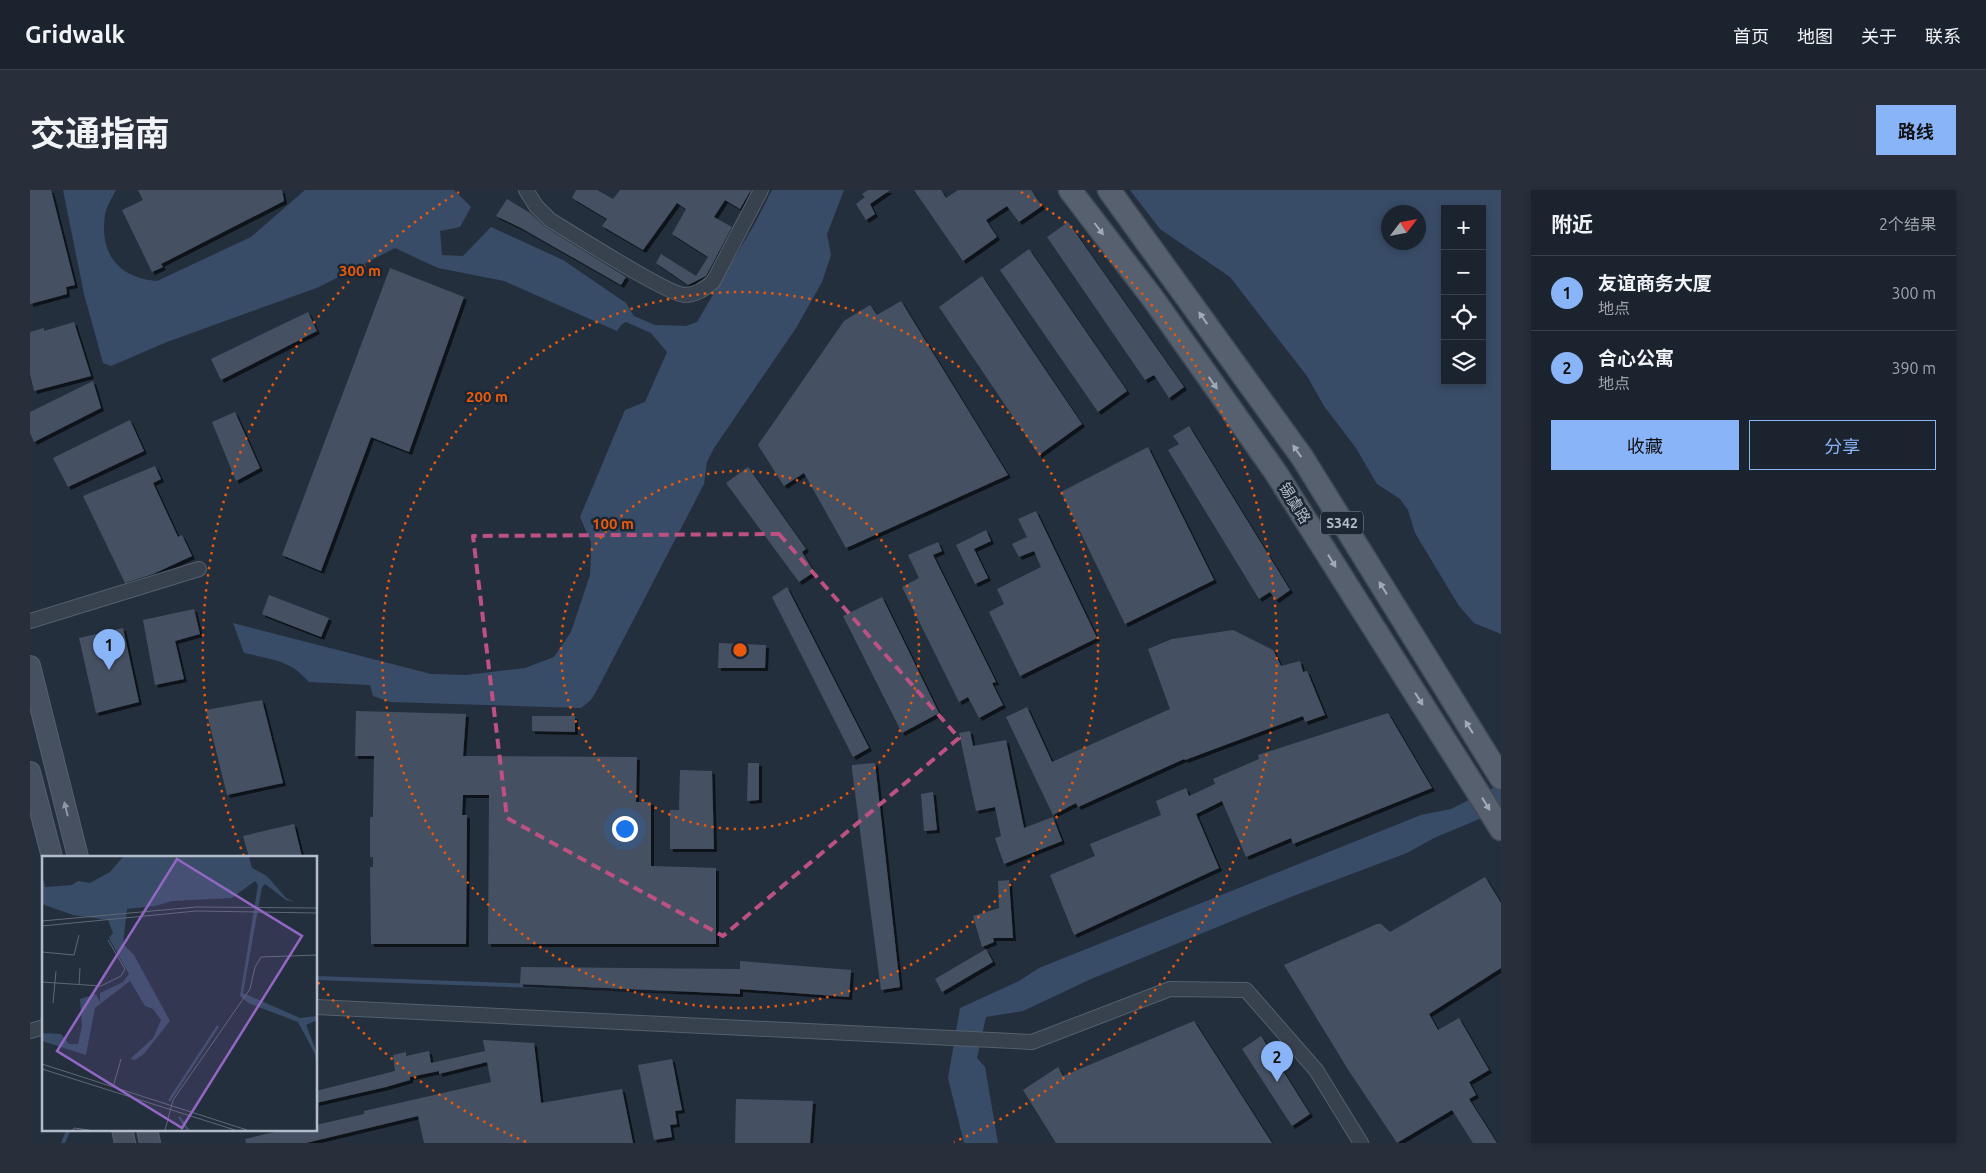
<!DOCTYPE html>
<html lang="zh">
<head>
<meta charset="utf-8">
<style>
	body { margin:0; font-family:Ubuntu,"Noto Sans SC",sans-serif; background:#282f3a; color:#f1f3f6 }
	.controls { position:absolute; right:15px; top:15px; display:grid; overflow:hidden; border-radius:0px; box-shadow:0 2px 8px #0003 }
	.controls button { width:45px; height:45px; display:grid; place-items:center; padding:0; border:0; border-bottom:1px solid #39404a; background:#1b232e; color:#f1f3f6; font:25px sans-serif }
	.compass { position:absolute; left:1351px; top:15px; width:45px; height:45px; border-radius:50%; background:#1b232e; box-shadow:0 2px 8px #0003; rotate:58deg }
	.you { position:absolute; left:594px; top:638px; width:18px; height:18px; margin:-12px; border:4px solid #fff; border-radius:50%; background:#1a73e8; box-shadow:0 0 0 8px #1a73e833 }
	.badge { display:grid; place-items:center; width:32px; height:32px; border-radius:50%; background:#8ab4f8; color:#111; font-size:16px; font-weight:700 }
	.pin { position:absolute; translate:-50% -41px; filter:drop-shadow(0 1px 2px #0008) }
	.pin::after { content:''; position:absolute; top:26px; width:18px; height:15px; background:inherit; clip-path:polygon(0 0,100% 0,50% 100%) }
	.list { margin:0; padding:0; list-style:none }
	h2 { display:flex; justify-content:space-between; align-items:center; height:65px; margin:0; padding:0 20px; font-size:21px }
	h2 small { font-size:16px; font-weight:400; color:#a0a4aa }
	.list li { display:grid; grid-template-columns:32px 1fr auto; gap:15px; align-items:center; box-sizing:border-box; height:75px; padding:0 20px; border-top:1px solid #39404a }
	.list b { display:block; font-size:19px; white-space:nowrap }
	.list p { margin:0; font-size:16px; white-space:nowrap; color:#a0a4aa }
	.list em { font-size:16px; font-style:normal; color:#a0a4aa }
	.actions { display:flex; gap:10px; padding:15px 20px }
	.actions a { flex:1; padding:11px 0; border:1px solid #8ab4f8; border-radius:0px; text-align:center; font-size:18px; color:#8ab4f8 }
	.actions .main { background:#8ab4f8; color:#111 }
	.icon { flex:none; width:28px; height:28px; fill:none; stroke:currentColor; stroke-width:2; stroke-linecap:round; stroke-linejoin:round }
	.map { position:relative; flex:none; width:1471px; height:953px; overflow:hidden; border-radius:0px }
	header { display:flex; align-items:center; gap:30px; box-sizing:border-box; height:70px; padding:0 25px; background:#1b232e; border-bottom:1px solid #39404a }
	header strong { font-size:24px }
	nav { display:flex; gap:28px; margin-inline-start:auto; font-size:18px }
	.intro { display:flex; align-items:center; justify-content:space-between; box-sizing:border-box; height:120px; padding:0 30px }
	h1 { margin:0; font-size:35px }
	.button { padding:12px 22px; border-radius:0px; background:#8ab4f8; color:#111; font-size:18px; font-weight:700 }
	main { display:flex; gap:30px; padding:0 30px }
	aside { flex:1; background:#1b232e; border-radius:0px; box-shadow:0 2px 8px #0003 }
	.map>svg:first-child { display:block }
	.water { fill:#394c67; fill-rule:evenodd }
	.lines { fill:none; stroke-linecap:round; stroke-linejoin:round }
	.stream { stroke:#394c67; stroke-width:4 }
	.building { fill:#455162; filter:url(#shadow) }
	.street-casing { stroke:#565f6c; stroke-width:16 }
	.secondary-casing { stroke:#565f6c; stroke-width:22 }
	.primary-casing { stroke:#414a57; stroke-width:25 }
	.street { stroke:#38414e; stroke-width:14 }
	.secondary { stroke:#465061; stroke-width:20 }
	.primary { stroke:#56606e; stroke-width:22 }
	.oneway { fill:#a1aab7 }
	.oneway2 { fill:#8e96a5 }
	.marked { fill:none; stroke:#bd5182; stroke-width:4; stroke-dasharray:10 6; stroke-linejoin:round }
	.ring { fill:none; stroke:#e8590c; stroke-width:2.5; stroke-dasharray:2.5 5 }
	.labels { text-anchor:middle; dominant-baseline:central; stroke-width:5; stroke-linejoin:round; paint-order:stroke }
	.shield { fill:#1d2633; stroke:#878f9c; stroke-width:1 }
	.shield-label { font-size:14px; font-weight:bold; fill:#b4bcc9 }
	.street-label { font-size:15px; fill:#b4bcc9; stroke:#1d2633 }
	.inset-river { fill:none; stroke:#394c67; stroke-width:2.5 }
	.inset-road { fill:none; stroke:#5e6776; stroke-width:1 }
	.view { fill:#9266c3; fill-opacity:0.15; stroke:#9266c3; stroke-width:2.5 }
	.inset-edge { fill:none; stroke:#b4bcc9; stroke-width:2.5 }
	.centre { fill:#e8590c; stroke:#1d2633; stroke-width:2.5 }
	.ring-label { font-size:15px; text-anchor:middle; font-weight:bold; fill:#e8590c; stroke:#1d2633; stroke-width:5; stroke-linejoin:round; paint-order:stroke }
</style>
</head>
<body>
<header>
<strong>Gridwalk</strong>
<nav><a>首页</a><a>地图</a><a>关于</a><a>联系</a></nav>
</header>
<div class="intro"><h1>交通指南</h1><a class="button">路线</a></div>
<main>
<div class="map">
<svg width="1471" height="953" viewBox="0 0 1471 953">
	<defs>
		<filter id="shadow"><feDropShadow dx="3" dy="3" stdDeviation="0" flood-color="#0009"/></filter>
	</defs>
	<rect width="100%" height="100%" fill="#242f3e"/>
	<path class="water" d="M33 0H86C82 8 76 17 75 25 69 64 89 88 127 91L221 47 275 0H424L441 17 430 37 410 41 412 65 433 66 461 37 533 70 596 113 604 126 625 135 656 136 667 132 724 35 742 0H814L797 44 801 65 792 92 766 138 684 258 677 272 674 294 568 498 561 510 551 518 360 512 343 506 340 495 279 492C261 470 240 469 214 463L203 433 401 484 436 485 495 478 524 467 541 442 560 385 561 366V352L550 327 595 220 615 212 637 162 621 143 596 132 591 135 587 141 474 91 408 78 365 58 289 97 137 152 81 176 73 173 54 104Z
		M1100 0H1471V444L1444 433 1429 416 1385 343 1378 320 1370 309 1347 294 1326 258 1294 216 1277 186 1200 87 1130 39ZM1415 19H1452V191H1415ZM1358 22H1388V52H1358Z
		M1471 594V620L1404 648 1377 663 1258 708 1061 789 993 821 956 827 947 868 955 877 968 953H934L918 888 930 818 989 791 1009 778 1391 625 1421 619Z"/>
	<g class="lines">
		<path class="stream" d="M286 788 646 801
			M33 953 39 939"/>
	</g>
	<path class="building" d="M0 0H21L45 95 36 97 37 104 0 114Z
		M108 0H252L254 11 131 74 133 77 122 82 92 20 113 10Z
		M546 0H567L583 9 590 0H721L710 19 695 10 684 27 702 37 676 86 658 95 626 73 631 64 666 86 678 67 642 44 656 19 647 13 613 60 572 36 577 29 542 8Z
		M838 0H860L840 14 845 24 836 30 826 14 835 7 832 4Z
		M884 0H911L916 8 928 0H1001L1012 16 989 32 977 16 956 30 967 47 933 71Z
		M477 9 500 23 515 37 596 87 591 95 491 38 466 26Z
		M1038 32 1154 197 1139 208 1124 185 1115 190 1017 47Z
		M999 59 1097 201 1068 222 970 80Z
		M360 78 434 107 379 262 341 247 291 381 252 365Z
		M952 86 1052 234 1009 265 909 117Z
		M871 111 978 285 816 358 774 283 754 296 728 255 814 131 840 115 847 125Z
		M278 122 287 141 191 190 181 169Z
		M44 132 61 186 4 201 0 184V142L14 138V141Z
		M63 191 71 218 4 252 0 243V222Z
		M205 222 230 278 206 291 182 232Z
		M100 230 114 261 38 297 23 268Z
		M1159 236 1260 400 1246 410 1240 402 1229 409 1138 260 1149 254 1143 246Z
		M1118 257 1184 390 1095 434 1031 302Z
		M125 276 131 289 123 293 148 347 152 345 162 366 123 384 95 393 53 306Z
		M718 277 776 359 772 362 784 382 769 392 696 293Z
		M1006 321 1067 448 990 486 959 422 974 414 967 399 1011 377 1004 361 989 367 982 354 997 347 988 329Z
		M956 340 961 351 944 359 958 388 945 394 926 355Z
		M908 352 912 361 903 365 966 492 962 493 973 515 949 528 938 507 929 512 872 397 889 388 878 365Z
		M757 397 839 558 823 567 742 407Z
		M239 405 299 428 291 447 232 424Z
		M852 407 909 523 872 543 813 426Z
		M164 419 170 444 145 451 154 489 125 495 113 430Z
		M93 438 109 512 66 523 49 448Z
		M1203 440 1243 460 1251 476 1270 471 1273 482 1277 481 1295 525 1275 532 1273 526 1155 570 1154 569 1048 617 1046 613 1023 625 976 527 997 517 1022 572 1140 519 1118 459 1142 449Z
		M689 453 736 455 735 478H688Z
		M232 510 253 593 197 605 176 520Z
		M326 521 436 524 433 566 607 567 606 612H621V676L686 678V754H458L459 605H433L432 625H437L436 754H341L340 677H343V667H340V627H343L344 566H325Z
		M1358 523 1402 598 1263 654 1261 648 1216 667 1192 611 1166 624 1189 678 1044 745 1020 685 1065 666 1060 654 1131 625 1126 611 1156 598 1159 606 1185 594 1183 589 1229 569 1228 565Z
		M502 526H545V542L502 541Z
		M940 541 943 556 976 550 994 638 1023 627 1032 651 974 674 965 648 971 646 965 617 946 621 929 543Z
		M718 573H729V610L717 611Z
		M845 573 870 797 851 800 822 580V575Z
		M650 580 682 581 684 659H640V620H649Z
		M903 602 907 640 894 641 891 604Z
		M264 634 272 667H219L213 646Z
		M1455 687 1471 713V778L1399 824 1408 840 1429 828 1459 880 1439 892 1446 905 1439 909 1467 953H1443L1422 920 1367 953 1319 881 1254 775 1347 734H1351L1360 742Z
		M979 690 983 748H963L964 752 952 757 943 726 969 718 968 691Z
		M956 759 963 772 912 802 905 789Z
		M710 771 821 780 819 807 710 799V804L490 794 491 777 710 779Z
		M1164 831 1242 953H1026L993 900 1028 877 1033 886Z
		M1231 846 1280 924 1262 936 1212 859Z
		M453 850 504 853 511 913 592 899 603 953H394L388 926 276 953H216L215 949 258 939H286V935L334 924V921L461 892 457 872 409 884V881L380 887V890L356 897 286 913V901L365 881 363 865 376 862V866L399 861 401 873 455 861Z
		M642 869 652 920 645 921 647 934 640 935 642 947 624 950 608 875Z
		M706 909 783 911 780 953H705Z"/>
	<g class="lines">
		<g class="street-casing">
			<path id="street" d="M496 0 506 16 520 30C542 43 638 105 655 105 666 105 675 98 683 92L731 0
				M0 431 169 379
				M286 817 1002 852 1140 799 1216 800 1286 880 1331 953
				M0 841 14 837"/>
		</g>
		<g class="secondary-casing">
			<path id="secondary" d="M0 476 48 667
				M0 582 22 667
				M92 939 95 953
				M117 939 120 953"/>
		</g>
		<g class="primary-casing">
			<path id="primary" d="M1040 0 1124 110 1246 283 1471 639
				M1079 0 1272 267 1471 588"/>
		</g>
		<use href="#street" class="street"/>
		<use href="#secondary" class="secondary"/>
		<use href="#primary" class="primary"/>
	</g>
	<defs><path id="oneway-solid" d="M-6-.8H1V-3.2L6.5 0L1 3.2V.8H-6Z" transform="scale(1.25)"/></defs>
	<g class="oneway">
		<use href="#oneway-solid" transform="translate(1069 39) rotate(53)"/>
		<use href="#oneway-solid" transform="translate(1173 128) rotate(-125)"/>
		<use href="#oneway-solid" transform="translate(1183 193) rotate(55)"/>
		<use href="#oneway-solid" transform="translate(1267 261) rotate(-125)"/>
		<use href="#oneway-solid" transform="translate(1302 371) rotate(58)"/>
		<use href="#oneway-solid" transform="translate(1353 398) rotate(-122)"/>
		<use href="#oneway-solid" transform="translate(1389 509) rotate(58)"/>
		<use href="#oneway-solid" transform="translate(1439 537) rotate(-122)"/>
		<use href="#oneway-solid" transform="translate(1456 614) rotate(58)"/>
	</g>
	<use class="oneway2" href="#oneway-solid" transform="translate(36 619) rotate(-104)"/>
	<path class="marked" d="M749 344 929 548 693 746 477 628 443 346Z"/>
	<g class="ring">
		<circle cx="710" cy="460" r="179"/>
		<circle cx="710" cy="460" r="358"/>
		<path d="M496 952A537 537 0 0 1 287 791M214 666A537 537 0 0 1 429 2M991 2A537 537 0 0 1 924 952"/>
	</g>
	<g class="labels">
		<rect class="shield" x="1291" y="321.5" width="42" height="23" rx="4"/>
		<g class="shield-label">
			<text x="1312" y="333">S342</text>
		</g>
		<g class="street-label">
			<text transform="translate(1265 313) rotate(58)">锡虞路</text>
		</g>
	</g>
	<g transform="translate(12 666)">
		<rect width="275" height="275" fill="#242f3e"/>
		<path d="M81 1H207L210 12 225 20 244 42 253 46 244 44 223 28 220 31 201 137 258 162 275 160V164L264 169 275 197V217L273 198 256 166 206 147 198 140 216 29 213 25 190 42 130 45 113 50 85 53 81 88 92 99 128 165 102 198 93 204 88 203 111 182 119 164 111 153 103 150 88 125 53 152 44 199 0 185V177L19 178 27 188H36L40 170 38 143 54 138 58 146V137L81 126 87 118 67 82 71 77 66 64 31 59 0 48V18L3 31 30 29 36 25 48 27 68 16Z" fill="#394c67"/>
		<path class="inset-river" d="M127 245 176 170M137 261 146 274"/>
		<path class="inset-road" d="M0 65 154 51 275 52M0 70 154 55 275 57M0 96 32 99 37 79M0 126 59 130 79 120 83 113 66 84M37 129 38 112M11 147 14 115M0 208 205 274M0 213 193 274M71 231 79 203M31 274 32 272 47 274M123 274 131 244 208 133 213 111 219 101 275 99"/>
		<path class="view" d="M135 3 260 80 140 272 15 195Z"/>
		<rect width="275" height="275" class="inset-edge"/>
	</g>
	<circle cx="710" cy="460" r="8" class="centre"/>
	<g class="ring-label">
		<text x="330" y="86">300 m</text>
		<text x="457" y="212">200 m</text>
		<text x="583" y="339">100 m</text>
	</g>
</svg>
<div class="controls">
<button>+</button>
<button>−</button>
<button><svg class="icon" aria-label="locate" viewBox="0 0 24 24"><circle cx="12" cy="12" r="6"/><path d="M12 2v4M12 18v4M2 12h4M18 12h4"/></svg></button>
<button><svg class="icon" aria-label="layers" viewBox="0 0 24 24"><path d="M12 4l9 5-9 5-9-5zM3 14l9 5 9-5"/></svg></button>
</div>
<svg class="compass" viewBox="-18 -18 36 36"><path d="M0-13l5 13h-10z" fill="#e53935"/><path d="M0 13l5-13h-10z" fill="#a0a4aa"/></svg>
<div class="you"></div>
<div class="pin badge" style="left:79px;top:480px">1</div>
<div class="pin badge" style="left:1247px;top:892px">2</div>
</div>
<aside>
<h2>附近<small>2个结果</small></h2>
<ul class="list">
<li><span class="badge">1</span><div><b>友谊商务大厦</b><p>地点</p></div><em>300 m</em></li>
<li><span class="badge">2</span><div><b>合心公寓</b><p>地点</p></div><em>390 m</em></li>
</ul>
<div class="actions"><a class="main">收藏</a><a>分享</a></div>
</aside>
</main>
</body>
</html>
